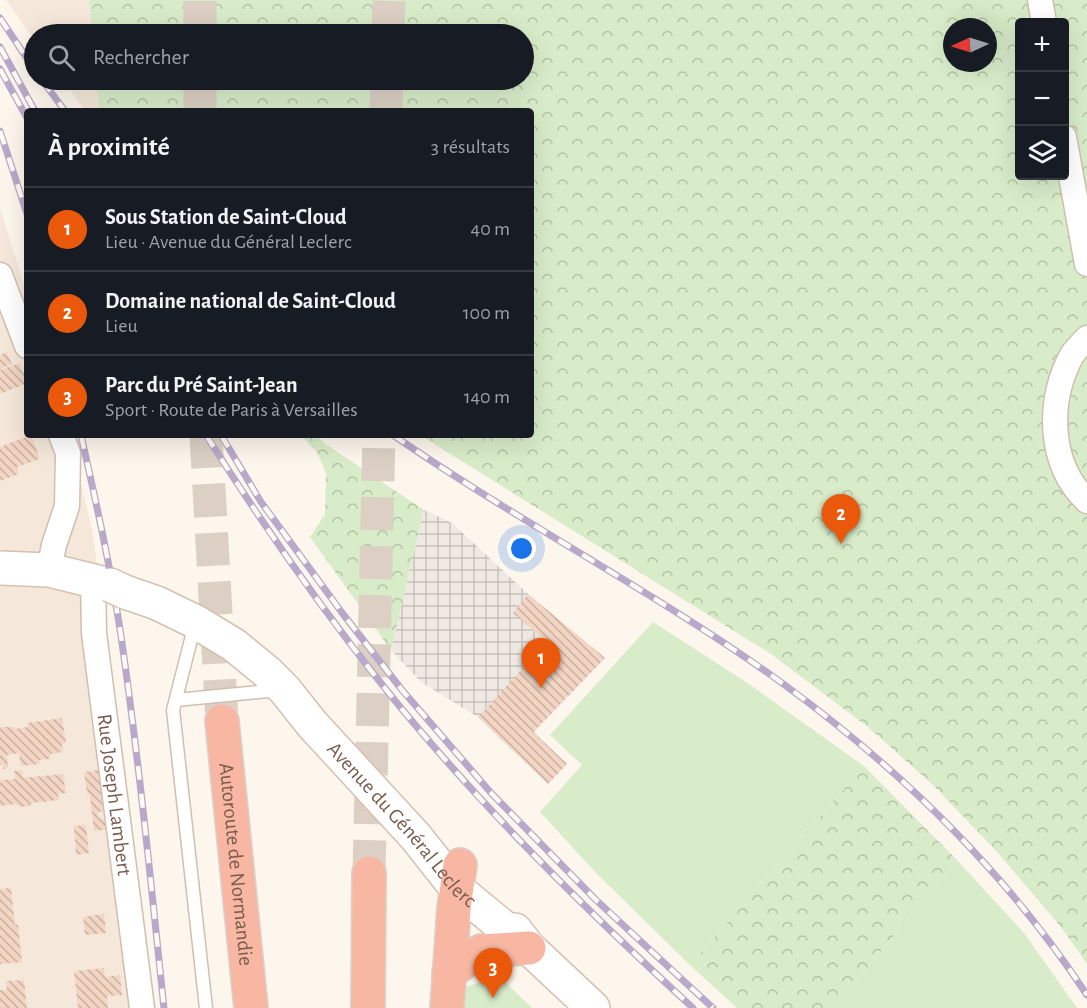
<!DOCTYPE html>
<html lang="fr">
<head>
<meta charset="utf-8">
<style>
	body { margin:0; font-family:"Alegreya Sans",sans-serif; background:#20242c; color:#f1f3f6 }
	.controls { position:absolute; right:18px; top:18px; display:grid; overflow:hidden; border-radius:6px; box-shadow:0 6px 24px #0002 }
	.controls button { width:54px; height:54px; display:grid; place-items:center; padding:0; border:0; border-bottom:2px solid #363941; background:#171b24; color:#f1f3f6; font:30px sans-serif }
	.compass { position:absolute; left:943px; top:18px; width:54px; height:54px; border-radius:50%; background:#171b24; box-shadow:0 6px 24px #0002; rotate:266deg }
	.you { position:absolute; left:522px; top:549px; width:21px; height:21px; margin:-15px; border:4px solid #fff; border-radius:50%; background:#1a73e8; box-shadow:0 0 0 9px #1a73e833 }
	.badge { display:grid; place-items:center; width:39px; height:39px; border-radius:50%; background:#ea580c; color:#fff; font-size:20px; font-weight:700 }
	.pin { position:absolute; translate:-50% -50px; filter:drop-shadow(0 2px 3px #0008) }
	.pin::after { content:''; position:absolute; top:32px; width:21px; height:18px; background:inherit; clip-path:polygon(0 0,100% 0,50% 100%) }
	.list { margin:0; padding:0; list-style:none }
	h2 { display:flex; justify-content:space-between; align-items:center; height:78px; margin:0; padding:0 24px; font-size:26px }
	h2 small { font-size:20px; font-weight:400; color:#9ea1a6 }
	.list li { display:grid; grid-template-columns:39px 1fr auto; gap:18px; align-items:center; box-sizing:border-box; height:84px; padding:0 24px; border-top:2px solid #363941 }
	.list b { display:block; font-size:22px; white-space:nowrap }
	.list p { margin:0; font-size:20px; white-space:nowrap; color:#9ea1a6 }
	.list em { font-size:20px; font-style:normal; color:#9ea1a6 }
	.icon { flex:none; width:33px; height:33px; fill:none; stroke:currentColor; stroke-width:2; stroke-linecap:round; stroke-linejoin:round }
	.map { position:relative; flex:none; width:1087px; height:1008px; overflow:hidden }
	.search { position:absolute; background:#171b24; box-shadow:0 6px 24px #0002; left:24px; top:24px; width:510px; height:66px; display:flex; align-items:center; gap:15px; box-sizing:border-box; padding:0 21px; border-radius:33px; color:#9ea1a6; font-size:22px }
	.panel { position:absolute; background:#171b24; box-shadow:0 6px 24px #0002; left:24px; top:108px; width:510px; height:330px; border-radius:6px }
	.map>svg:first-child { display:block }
	.residential { fill:#f5e8da }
	.industrial { fill:url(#industrial-grid) }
	.forest { fill:url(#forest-crowns); fill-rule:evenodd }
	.garden { fill:#d8ecc9 }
	.building { fill:url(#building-back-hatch) }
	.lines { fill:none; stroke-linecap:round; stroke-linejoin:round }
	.highway-tunnel { stroke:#dcd0c4; stroke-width:33; stroke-dasharray:33 16; stroke-linecap:butt }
	.lane-casing { stroke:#d1beb0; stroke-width:15 }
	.street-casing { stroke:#d1beb0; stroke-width:27 }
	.secondary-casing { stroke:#d6c0b0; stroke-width:36 }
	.highway-casing { stroke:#dad1cd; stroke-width:36 }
	.lane { stroke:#fff; stroke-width:12 }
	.street { stroke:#fff; stroke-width:24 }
	.secondary { stroke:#fff; stroke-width:33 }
	.highway { stroke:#f7b7a3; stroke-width:33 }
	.rail-casing { stroke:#b9a8c9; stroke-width:7 }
	.rail { stroke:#fffaf3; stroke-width:4.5; stroke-dasharray:14; stroke-linecap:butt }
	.secondary-bridge-casing { stroke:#d6c0b0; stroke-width:36; stroke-linecap:butt }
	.secondary-bridge { stroke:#fff; stroke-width:33 }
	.labels { text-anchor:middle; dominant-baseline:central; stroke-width:4.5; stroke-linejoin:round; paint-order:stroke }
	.street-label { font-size:21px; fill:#7a5c4d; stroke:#fffaf3 }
</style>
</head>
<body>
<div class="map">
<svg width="1087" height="1008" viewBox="0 0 1087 1008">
	<defs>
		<pattern id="industrial-grid" width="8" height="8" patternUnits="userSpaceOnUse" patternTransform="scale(1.5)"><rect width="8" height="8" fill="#efe9e4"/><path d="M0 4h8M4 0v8" fill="none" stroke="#c7c0bb"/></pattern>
		<pattern id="forest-crowns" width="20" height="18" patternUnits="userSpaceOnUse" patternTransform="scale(1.5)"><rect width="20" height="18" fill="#d8ecc9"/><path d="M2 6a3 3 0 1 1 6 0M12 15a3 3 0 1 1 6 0" fill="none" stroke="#b4c2a5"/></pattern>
		<pattern id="building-back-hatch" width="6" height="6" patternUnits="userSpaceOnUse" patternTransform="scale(1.5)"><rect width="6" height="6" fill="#f3d5c3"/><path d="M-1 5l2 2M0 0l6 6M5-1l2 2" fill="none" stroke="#cab0a1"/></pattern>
	</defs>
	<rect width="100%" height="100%" fill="#fdf6ec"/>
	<path class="residential" d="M6 0H89L92 34H34V40Z
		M63 80H96L99 111H85Z
		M0 208 27 294V435H69L92 529 106 630 147 1008H0Z"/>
	<path class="industrial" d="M424 510 452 523 528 594 605 658 534 732 567 764 548 784 478 717 421 682 391 650Z"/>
	<path class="forest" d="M89 0H1087V964L1061 927 997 852 933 785 869 728 771 654 420 435H531V111H99L96 80H524V34H92ZM1020 22H1064V176H1020ZM952 27H988V63H952Z
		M301 435H316L324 443 424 510 391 650 310 537 325 514 326 474 318 454Z
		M864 766 957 860 834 1008H737L690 965Z"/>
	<path class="garden" d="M653 622 746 682 864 766 690 965 597 874 540 812 582 765 550 735Z
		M957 860 1024 933 1077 1008H834Z
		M499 976 532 1008H465L466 987Z"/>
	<path class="building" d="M7 352 12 364 0 369V355Z
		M20 363 27 383 0 394V370Z
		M31 435 40 459 17 467 19 474 0 481V447Z
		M528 594 605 658 533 732 567 764 548 784 478 717 547 642 513 613Z
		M62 718 66 743 62 744 63 752 50 754V759L39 760 40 764 21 766 19 753 7 755 8 768 3 769V765H0V727H15V729L28 727 27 723Z
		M105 769 110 810 98 812 99 817 104 820 111 819 112 829 94 831 90 796 87 793 84 772Z
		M22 770 23 778 63 774 66 793 58 794 59 800 32 803 30 806 19 807 16 804 0 806V780L15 779 14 771Z
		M86 825 89 853 76 855 74 826Z
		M11 888 15 925 18 924 22 962 0 964V889Z
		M104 914 106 933 85 935 83 917Z
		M104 968 105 977 120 975 122 995 107 996 108 1008H78L74 971Z
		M24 980 27 1008H0V990H7L6 981Z"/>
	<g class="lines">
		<path class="highway-tunnel" d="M200 34V0
			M388 34 389 0
			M200 111V80
			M386 111 387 80
			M206 435 222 721
			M369 873 379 435"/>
		<g class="lane-casing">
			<path id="lane" d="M195 624 173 710 206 1008
				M176 700 279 690"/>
		</g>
		<g class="street-casing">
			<g id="street">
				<path d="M1040 0 1044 22"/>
				<path d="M1064 137 1087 264"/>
				<path d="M0 275 27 346"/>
				<path d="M1087 338C1082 343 1076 349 1072 355 1047 401 1048 464 1087 501"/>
				<path d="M49 570 54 545 67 506 68 453 61 435"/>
				<path id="s1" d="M93 580 94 633 142 1008"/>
			</g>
		</g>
		<g class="secondary-casing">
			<g id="secondary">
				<path d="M0 568 49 570 110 585"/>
				<path id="s2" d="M125 592 157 603 196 622 234 645 267 672 285 690 312 724 416 837 457 889 529 948"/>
				<path d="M515 930 529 948 593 1008"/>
			</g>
		</g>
		<g class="highway-casing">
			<g id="highway">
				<path id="s3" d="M222 721 251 1008"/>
				<path d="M449 973 481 951 529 948"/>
				<path d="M368 1008 369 873"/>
				<path d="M447 1008 454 908 460 865"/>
			</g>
		</g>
		<use href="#lane" class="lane"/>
		<use href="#street" class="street"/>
		<use href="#secondary" class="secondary"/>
		<use href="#highway" class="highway"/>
		<g class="rail-casing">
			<path id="rail" d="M0 18 34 69
				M0 47 35 111
				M0 69 27 118
				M42 80 65 111
				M0 131 27 214
				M81 435C96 502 111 569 121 636 139 760 151 884 164 1008
				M206 435C261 522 320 607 384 687 477 803 584 908 693 1008
				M221 435 261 502 343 614 402 690 492 794 596 900 713 1008
				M393 435C519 522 657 593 782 683 900 769 1006 872 1087 995"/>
		</g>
		<use href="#rail" class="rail"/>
		<g class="secondary-bridge-casing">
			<path id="secondary-bridge" d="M110 585 125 592"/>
		</g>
		<use href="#secondary-bridge" class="secondary-bridge"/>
	</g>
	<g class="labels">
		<g class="street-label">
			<text stroke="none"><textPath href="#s1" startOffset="216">Rue Joseph Lambert</textPath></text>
			<text stroke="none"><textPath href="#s2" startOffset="368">Avenue du Général Leclerc</textPath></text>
			<text stroke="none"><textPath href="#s3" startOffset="144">Autoroute de Normandie</textPath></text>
		</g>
	</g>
</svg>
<div class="controls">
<button>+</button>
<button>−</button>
<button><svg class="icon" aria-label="layers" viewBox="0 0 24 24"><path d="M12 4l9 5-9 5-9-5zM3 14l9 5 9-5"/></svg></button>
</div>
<svg class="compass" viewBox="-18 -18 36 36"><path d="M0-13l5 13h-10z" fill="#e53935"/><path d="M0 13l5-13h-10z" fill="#9ea1a6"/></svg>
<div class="you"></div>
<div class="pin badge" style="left:541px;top:688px">1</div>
<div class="pin badge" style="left:841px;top:544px">2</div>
<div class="pin badge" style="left:493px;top:998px">3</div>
<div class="search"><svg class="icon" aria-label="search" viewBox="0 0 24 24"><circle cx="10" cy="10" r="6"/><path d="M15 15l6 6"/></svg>Rechercher</div>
<section class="panel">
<h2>À proximité<small>3 résultats</small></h2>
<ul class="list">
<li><span class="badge">1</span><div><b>Sous Station de Saint-Cloud</b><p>Lieu · Avenue du Général Leclerc</p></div><em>40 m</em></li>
<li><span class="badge">2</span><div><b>Domaine national de Saint-Cloud</b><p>Lieu</p></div><em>100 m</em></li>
<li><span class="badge">3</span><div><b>Parc du Pré Saint-Jean</b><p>Sport · Route de Paris à Versailles</p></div><em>140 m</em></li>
</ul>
</section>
</div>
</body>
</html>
